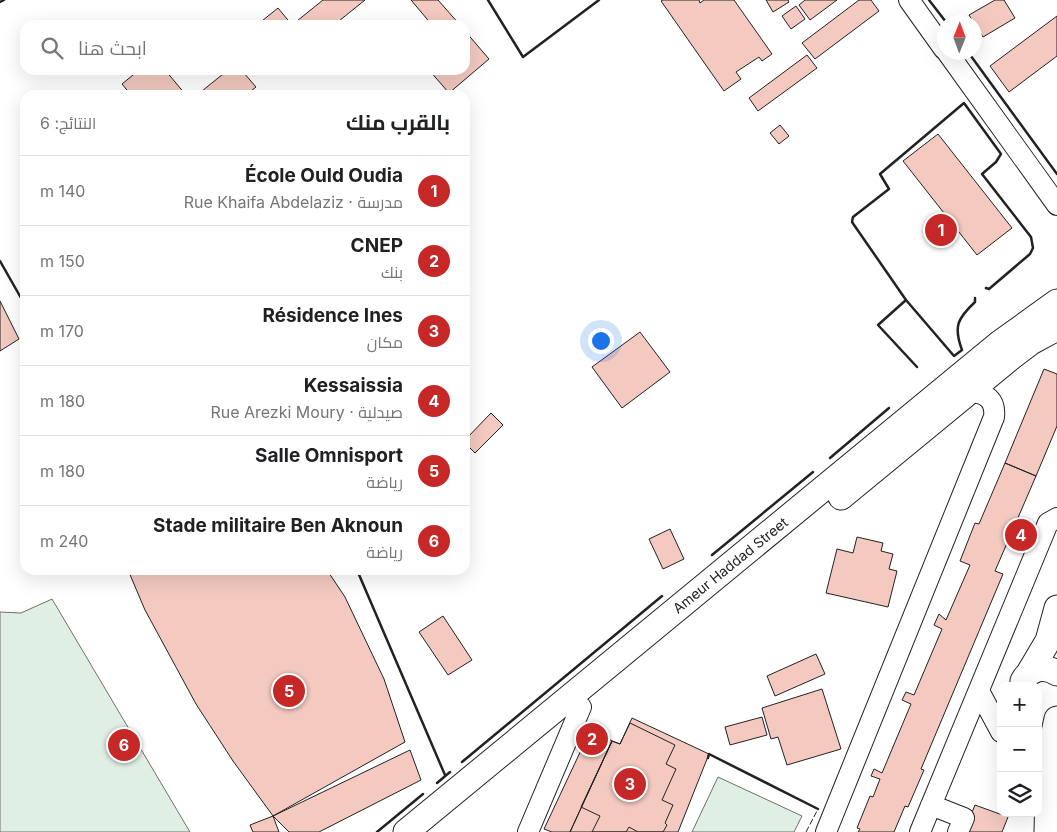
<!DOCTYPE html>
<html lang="ar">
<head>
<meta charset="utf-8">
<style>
	body { margin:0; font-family:Inter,Cairo,sans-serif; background:#f6f6f6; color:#202124; direction:rtl }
	.controls { position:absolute; right:15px; bottom:15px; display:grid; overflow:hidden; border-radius:10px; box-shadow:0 5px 20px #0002 }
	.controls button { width:45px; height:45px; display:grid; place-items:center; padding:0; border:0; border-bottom:1px solid #e0e0e0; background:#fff; color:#202124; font:25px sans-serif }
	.compass { position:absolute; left:937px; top:15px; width:45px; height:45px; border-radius:50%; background:#fff; box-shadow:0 5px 20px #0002; rotate:1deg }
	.you { position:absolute; left:600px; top:340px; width:18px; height:18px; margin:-12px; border:4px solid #fff; border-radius:50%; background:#1a73e8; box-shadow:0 0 0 8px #1a73e833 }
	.badge { display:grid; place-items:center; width:32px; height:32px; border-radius:50%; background:#c62828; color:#fff; font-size:16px; font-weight:700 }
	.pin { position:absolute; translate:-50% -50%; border:2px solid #fff; box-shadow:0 1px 5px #0006 }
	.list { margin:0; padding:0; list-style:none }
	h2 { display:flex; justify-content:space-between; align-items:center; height:65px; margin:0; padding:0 20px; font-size:21px }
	h2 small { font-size:16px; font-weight:400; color:#757577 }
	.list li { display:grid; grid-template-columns:32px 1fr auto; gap:15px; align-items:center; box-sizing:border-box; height:70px; padding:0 20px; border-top:1px solid #e0e0e0 }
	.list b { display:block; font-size:19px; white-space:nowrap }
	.list p { margin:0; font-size:16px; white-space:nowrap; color:#757577 }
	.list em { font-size:16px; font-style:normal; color:#757577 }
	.icon { flex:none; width:28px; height:28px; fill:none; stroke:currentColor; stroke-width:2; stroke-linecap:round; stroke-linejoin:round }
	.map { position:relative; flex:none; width:1057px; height:832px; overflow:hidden; direction:ltr }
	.search { position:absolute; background:#fff; box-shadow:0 5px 20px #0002; left:20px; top:20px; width:450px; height:55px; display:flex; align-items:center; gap:12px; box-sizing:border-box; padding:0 18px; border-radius:15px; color:#757577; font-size:19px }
	.panel { position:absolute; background:#fff; box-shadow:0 5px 20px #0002; left:20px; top:90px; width:450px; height:485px; border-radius:15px; direction:rtl }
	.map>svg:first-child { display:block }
	.pitch { fill:#e0efe3; stroke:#6f6f6f }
	.building { fill:#f3c9c0; stroke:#222 }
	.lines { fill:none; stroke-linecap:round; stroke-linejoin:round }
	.minor-casing { stroke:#222; stroke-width:22 }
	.major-casing { stroke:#222; stroke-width:27 }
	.minor { stroke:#fff; stroke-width:20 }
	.major { stroke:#fff; stroke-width:25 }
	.fence { stroke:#222; stroke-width:1; stroke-dasharray:6 2.5; stroke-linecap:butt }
	.wall { stroke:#222; stroke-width:2.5 }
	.labels { text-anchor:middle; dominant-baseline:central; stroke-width:4; stroke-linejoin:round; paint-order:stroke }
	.street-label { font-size:14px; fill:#222; stroke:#fff }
</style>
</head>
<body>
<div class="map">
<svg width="1057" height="832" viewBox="0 0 1057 832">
	<rect width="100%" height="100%" fill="#fff"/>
	<path class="pitch" d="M52 599 190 832H0V612L21 613Z
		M718 777 802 816 794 832H692Z"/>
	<path class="building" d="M323 0H365L334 25H257L278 8 292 25Z
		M411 0H438L460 25H432Z
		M663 0H699L700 3 704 0H734L772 54 762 61 759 57 736 72 741 79 724 91 661 1Z
		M766 0H788L789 2 773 12Z
		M805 0H837L810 20 799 5Z
		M859 0H871L879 11 815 59 802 43Z
		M995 0H1004L1015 18 983 37 969 15Z
		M796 6 805 19 791 29 782 16Z
		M1057 16V56L1009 92 990 66Z
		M465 31 489 59 449 93 429 70H465Z
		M807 55 817 68 758 111 749 98Z
		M139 70H165L186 95H131L122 84Z
		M228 70H248L244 73 256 87 246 95H197Z
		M780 125 789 136 779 144 770 133Z
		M938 134 1012 228 977 255 903 161Z
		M0 301 19 339 0 351Z
		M640 332 670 372 622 408 592 367Z
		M1044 369 1057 374V426L1036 476 1005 463Z
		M491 413 503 425 475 453 465 443V440Z
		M1005 463 1036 476 995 571 1003 574 921 769 924 770 908 807 905 806 894 832H858L860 829 857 828 870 796 873 797 880 779 871 776 874 769 882 773 911 704 902 700 906 692 914 695 942 629 934 625 939 614 946 620 970 565 960 561 975 523 979 524Z
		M670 529 684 559 663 569 649 539Z
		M857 537 883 543 881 551 893 554 889 569 897 571 888 607 826 593 837 549 853 553Z
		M128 570H327L345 597 384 679 405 742 273 816 233 761 196 704 145 610Z
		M443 616 472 660 448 675 419 632Z
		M816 654 825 674 775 696 767 676Z
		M822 689 841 749 787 765 778 737 771 739 762 708Z
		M762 717 767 735 730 745 725 727Z
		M632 718 709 754 678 832H570L612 741 620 744Z
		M630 723 675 745 666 764 676 769 662 800 673 805 665 823 667 825 663 832H638L629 827 626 832H592L600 816 581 807 612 741 620 744Z
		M591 729 612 741 570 832H552L544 829Z
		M410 750 421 780 319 832H289L273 816Z
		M975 805 1008 817 1002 832H964Z
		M273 816 279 832H253L250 825Z"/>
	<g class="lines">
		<g class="minor-casing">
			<path id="minor" d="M909 0 944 49
				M947 52 1057 205
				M979 691 1001 732
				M931 805 964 818 958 832
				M528 832 581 707
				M826 832 994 417C996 400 986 393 971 392
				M920 832 1048 523 1057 518"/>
		</g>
		<g class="major-casing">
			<path id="major" d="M841 497 1010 358 1031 342 1057 328
				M1029 673 1048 641 1057 608
				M1023 681C1030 668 1044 665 1057 673
				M406 832 1000 343 1057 302
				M1047 832C1048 794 1048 756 1057 719"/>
		</g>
		<use href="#minor" class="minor"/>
		<use href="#major" class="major"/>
		<path class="fence" d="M806 832 818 809"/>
		<path class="wall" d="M488 0 523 57 599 0
			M929 0 946 22
			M0 2 4 0
			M968 52 1057 174
			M0 261 25 305
			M906 300 954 356 962 350C953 326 958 318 975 302V298
			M917 367 878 325 906 300 852 222 853 217 889 189 880 174 964 103 1001 154 996 162 982 174 1031 237 1033 248 1030 254 989 289 986 288
			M830 458 889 408
			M712 555 813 472
			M357 570 445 775
			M708 758 709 754 818 809
			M462 762 662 596
			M437 783 450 772
			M377 832 423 794"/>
	</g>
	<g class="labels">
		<g class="street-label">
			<text transform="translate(730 565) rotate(-39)">Ameur Haddad Street</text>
		</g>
	</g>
</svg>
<div class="controls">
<button>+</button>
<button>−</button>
<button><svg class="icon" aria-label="layers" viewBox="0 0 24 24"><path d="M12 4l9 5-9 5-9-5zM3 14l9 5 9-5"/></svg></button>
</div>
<svg class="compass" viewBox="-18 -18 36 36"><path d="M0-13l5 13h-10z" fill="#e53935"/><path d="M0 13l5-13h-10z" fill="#757577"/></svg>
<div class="you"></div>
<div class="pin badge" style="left:941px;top:230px">1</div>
<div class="pin badge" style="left:592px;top:739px">2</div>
<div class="pin badge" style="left:630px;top:784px">3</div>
<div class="pin badge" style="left:1021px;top:535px">4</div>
<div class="pin badge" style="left:289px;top:691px">5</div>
<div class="pin badge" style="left:124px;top:745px">6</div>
<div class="search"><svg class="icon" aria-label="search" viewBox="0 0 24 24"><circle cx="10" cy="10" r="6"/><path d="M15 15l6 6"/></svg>ابحث هنا</div>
<section class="panel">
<h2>بالقرب منك<small>النتائج: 6</small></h2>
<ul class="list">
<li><span class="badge">1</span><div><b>École Ould Oudia</b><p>مدرسة · Rue Khaifa Abdelaziz</p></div><em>140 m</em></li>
<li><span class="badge">2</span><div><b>CNEP</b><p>بنك</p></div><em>150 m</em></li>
<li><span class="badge">3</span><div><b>Résidence Ines</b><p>مكان</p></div><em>170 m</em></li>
<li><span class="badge">4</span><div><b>Kessaissia</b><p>صيدلية · Rue Arezki Moury</p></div><em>180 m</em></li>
<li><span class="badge">5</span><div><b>Salle Omnisport</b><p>رياضة</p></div><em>180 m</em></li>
<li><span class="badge">6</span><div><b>Stade militaire Ben Aknoun</b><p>رياضة</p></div><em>240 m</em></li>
</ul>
</section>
</div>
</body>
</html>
